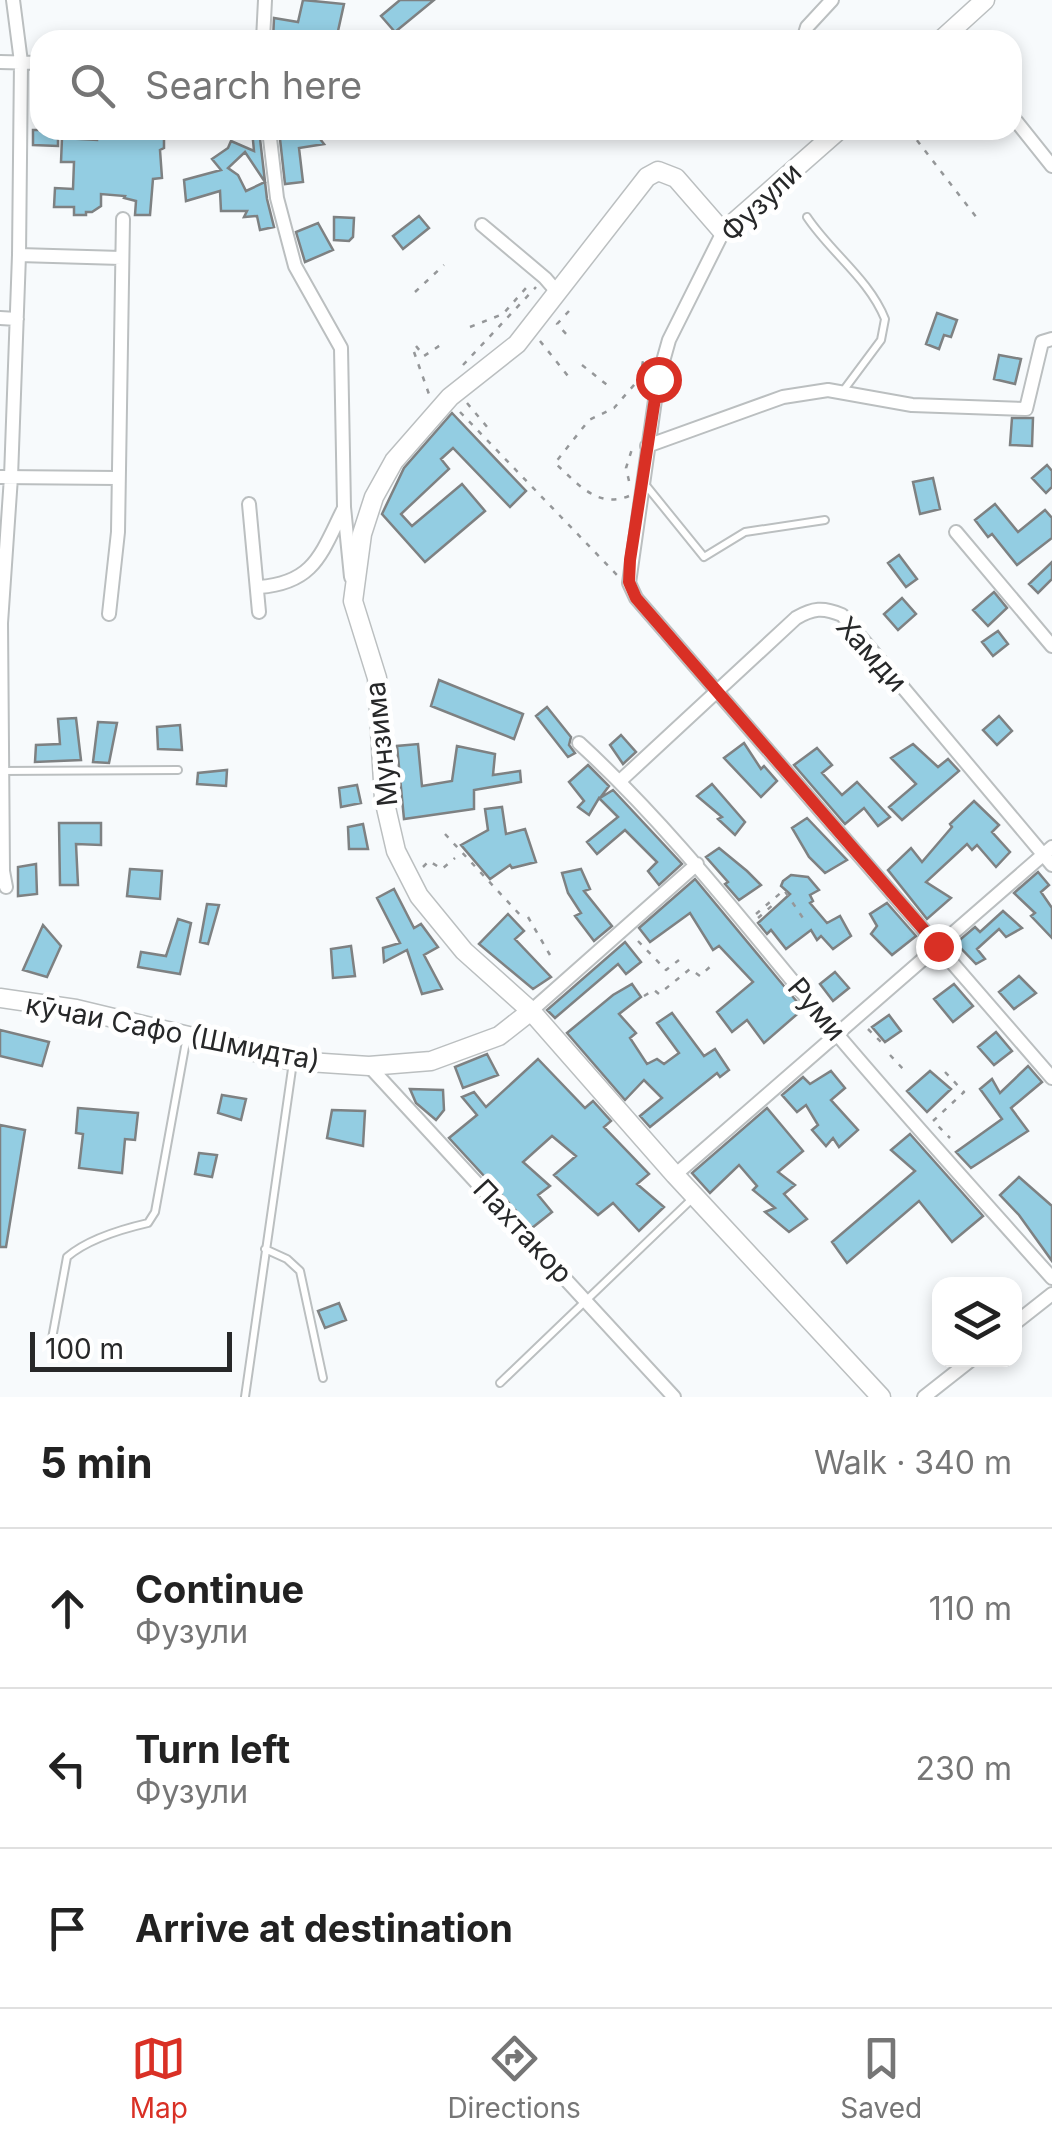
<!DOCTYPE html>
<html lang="en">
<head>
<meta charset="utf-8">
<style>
	body { margin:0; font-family:Inter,sans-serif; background:#f2f2f2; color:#222 }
	.controls { position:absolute; right:30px; bottom:30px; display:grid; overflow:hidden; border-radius:20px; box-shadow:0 5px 15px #0003 }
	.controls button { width:90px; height:90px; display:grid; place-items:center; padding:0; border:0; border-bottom:2px solid #e0e0e0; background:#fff; color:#222; font:50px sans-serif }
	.scale { position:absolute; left:30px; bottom:25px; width:202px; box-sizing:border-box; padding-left:10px; border:5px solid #272829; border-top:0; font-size:28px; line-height:35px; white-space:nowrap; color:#272829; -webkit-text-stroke:8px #fff; paint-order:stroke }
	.stop { position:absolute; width:30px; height:30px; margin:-22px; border:8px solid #d93025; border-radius:50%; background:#fff }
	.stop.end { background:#d93025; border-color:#fff; box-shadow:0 2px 10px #0008 }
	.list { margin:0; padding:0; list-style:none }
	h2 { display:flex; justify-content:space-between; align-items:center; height:130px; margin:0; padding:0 40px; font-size:42px }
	h2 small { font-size:32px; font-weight:400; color:#767676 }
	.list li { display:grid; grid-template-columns:65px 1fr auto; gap:30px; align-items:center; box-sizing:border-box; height:160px; padding:0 40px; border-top:2px solid #e0e0e0 }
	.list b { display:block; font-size:38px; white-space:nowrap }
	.list p { margin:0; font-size:32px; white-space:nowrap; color:#767676 }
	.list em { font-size:32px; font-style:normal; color:#767676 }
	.icon { flex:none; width:55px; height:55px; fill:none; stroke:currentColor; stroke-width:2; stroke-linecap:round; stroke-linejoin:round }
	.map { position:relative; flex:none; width:1052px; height:1397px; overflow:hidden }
	.search { position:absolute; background:#fff; box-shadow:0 5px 15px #0003; left:30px; right:30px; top:30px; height:110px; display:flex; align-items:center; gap:25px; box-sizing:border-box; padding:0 35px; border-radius:30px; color:#767676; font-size:38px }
	.sheet { height:610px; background:#fff }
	nav { display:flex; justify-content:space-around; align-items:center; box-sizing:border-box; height:140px; border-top:2px solid #e0e0e0; background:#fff; font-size:28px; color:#767676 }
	nav a { display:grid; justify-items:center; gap:5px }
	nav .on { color:#d93025 }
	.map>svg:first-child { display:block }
	.building { fill:#93cde2; stroke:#7e8182; stroke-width:2.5; fill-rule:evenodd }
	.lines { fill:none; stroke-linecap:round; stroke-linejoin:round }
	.lane-casing { stroke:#bbbfc0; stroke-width:10 }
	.street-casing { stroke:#bbbfc0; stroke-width:16 }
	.secondary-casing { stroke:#bbbfc0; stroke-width:21 }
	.path { stroke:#959799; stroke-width:2.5; stroke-dasharray:5 8; stroke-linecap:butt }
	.lane { stroke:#fff; stroke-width:6 }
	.street { stroke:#fff; stroke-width:12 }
	.secondary { stroke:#fff; stroke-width:18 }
	.route { stroke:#d93025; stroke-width:12 }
	.labels { text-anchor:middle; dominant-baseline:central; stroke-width:10; stroke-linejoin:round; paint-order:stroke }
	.street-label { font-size:28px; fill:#272829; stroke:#fff }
</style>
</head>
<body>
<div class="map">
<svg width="1052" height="1397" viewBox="0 0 1052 1397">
	<rect width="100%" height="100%" fill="#f7fafc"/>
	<path class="building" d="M303 0 344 4 336 40H273L274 18 298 22Z
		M400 0H434L395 32 381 16Z
		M33 130H58V146L33 145Z
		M97 130H150L151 136H164V148L160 150 162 178 153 179 150 215H135L136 201 124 198 125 196 101 194V206L92 212H86V215H74V207H54L55 188 73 189 74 162H61L62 138 97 140Z
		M252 130H259L267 199 274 227 260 230 257 216 244 217 247 211H221L220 191 186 201 184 180 221 170 212 159 228 148 231 141 254 151ZM245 152 265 182 246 191 238 175 228 168Z
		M279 130H313L324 144 299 148 303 182 285 184Z
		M419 216 429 228 403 249 393 236Z
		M334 217 354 218 353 237 349 241 334 240Z
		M318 223 333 250 305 262 296 232Z
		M937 313 957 320 951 337 944 335 939 349 926 344Z
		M999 355 1021 359 1015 384 994 379Z
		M452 413 526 491 510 507 453 448 441 459 449 469 401 514 412 526 462 484 485 511 425 562 382 514 404 468Z
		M1012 418H1033L1032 446 1010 445Z
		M1047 465 1052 471V487L1046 493 1032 478Z
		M933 478 940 509 920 514 913 482Z
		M995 504 1018 532 1045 510 1052 518V538L1017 565 992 534 988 537 975 520Z
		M899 555 917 579 906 587 888 563Z
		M1052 562V579L1038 593 1029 584Z
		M994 592 1007 608 988 626 973 610Z
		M902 598 916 614 898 630 884 614Z
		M998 631 1008 644 993 656 982 642Z
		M439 680 523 714 514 739 431 706Z
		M547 707 571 737 569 745 575 753 568 757 536 716Z
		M999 716 1012 731 997 745 983 730Z
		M76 718 81 760 35 762 36 745 60 744 58 719Z
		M98 722 117 723 109 763 93 762Z
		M180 725 182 750 158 749 157 727Z
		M621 735 636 752 623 764 610 745Z
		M744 743 761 769 764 766 777 781 761 797 724 758Z
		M418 744 422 786 452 781 457 746 495 754 493 775 520 771 521 782 474 790V809L404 819 397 746Z
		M913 744 938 767 948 759 959 771 902 820 889 807 916 784 891 758Z
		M817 748 832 765 822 773 842 795 857 782 890 817 878 826 864 808 845 824 794 765Z
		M588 765 609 786 600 798 613 790 682 864 659 885 648 871 657 862 625 830 597 854 587 842 618 817 599 798 589 815 578 807 584 801 569 782Z
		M227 770 226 786 197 784 198 773Z
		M712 784 745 822 735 835 718 819 722 817 697 796Z
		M357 785 361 803 341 807 339 788Z
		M974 801 999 825 992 832 1010 852 996 867 977 845 972 850 967 844 926 882 951 898 927 919 888 870 911 848 922 862 952 827 950 824Z
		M502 807 506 834 525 829 536 862 512 868 510 865 490 879 461 845 488 830 485 809Z
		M807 818 847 860 825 873 809 857 792 828Z
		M59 823H101V845L76 844 78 885H60Z
		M363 824 368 849H349L348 827Z
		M719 848 747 871 761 885 739 900 725 884 728 882 706 857Z
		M36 864 37 894 18 896V867Z
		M130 869 162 871 160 899 127 896Z
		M581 869 590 889 584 891 612 926 594 941 575 916 581 913 568 893 562 873Z
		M1038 872 1049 885 1041 892 1052 908V938L1031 916 1035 913 1014 893Z
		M791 875 808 877 819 890 810 895 813 901 810 903 827 923 840 916 851 936 833 949 821 936 817 940 811 930 786 949 771 930 767 934 758 923 790 894 781 886 783 881Z
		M695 879 803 1009 764 1043 747 1020 732 1032 717 1012 753 982 719 946 713 950 690 913 650 942 639 928Z
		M394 889 414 928 421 924 438 947 424 955 442 989 422 994 407 950 384 962 383 948 400 943 377 898Z
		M887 903 916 936 892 955 871 934 877 926 870 914Z
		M207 904 219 905 208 944 200 942Z
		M1003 911 1022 928 1006 937 999 929 977 949 985 959 976 964 956 943 975 927 980 932Z
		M508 914 524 931 515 939 551 977 533 989 479 944Z
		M178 919 191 923 180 974 138 967 141 952 166 956Z
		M43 925 61 946 47 977 23 970Z
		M625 942 641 962 626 974 618 964 555 1018 547 1010Z
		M351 946 355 976 333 978 331 949Z
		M835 972 849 988 833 1001 820 984Z
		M1019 976 1036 993 1014 1009 999 992Z
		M632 984 641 997 619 1014 636 1033 630 1038 647 1064 657 1059 664 1064 679 1053 657 1023 672 1013 704 1056 715 1049 729 1070 720 1077 717 1073 650 1127 640 1116 662 1098 644 1080 625 1100 567 1033 613 995Z
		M954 984 973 1006 953 1022 934 999Z
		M889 1015 901 1031 885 1042 872 1027Z
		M0 1030 49 1042 42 1066 0 1056Z
		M996 1032 1012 1051 994 1065 978 1047Z
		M487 1054 498 1075 463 1088 455 1067Z
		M538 1059 585 1108 593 1101 611 1121 604 1127 649 1174 637 1184 664 1207 639 1231 613 1203 598 1215 554 1175 576 1156 552 1136 523 1162 550 1186 538 1195 552 1212 532 1228 449 1138 477 1115 462 1097 474 1092 486 1107Z
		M1028 1066 1042 1082 1011 1108 1028 1131 971 1168 956 1152 1002 1119 980 1089 992 1079 1000 1093Z
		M831 1071 845 1088 831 1100 858 1130 839 1147 833 1138 826 1146 812 1130 818 1125 806 1105 797 1112 782 1095 803 1077 810 1084Z
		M930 1071 951 1089 927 1112 907 1091Z
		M410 1089 443 1090 444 1110 436 1120 416 1103Z
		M222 1095 246 1099 241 1120 218 1113Z
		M78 1108 138 1113 135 1140 125 1139 122 1173 79 1168 83 1134 76 1133Z
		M767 1108 803 1151 778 1172 795 1185 784 1194 807 1219 789 1232 765 1212 775 1208 753 1190 757 1186 739 1165 710 1193 692 1173Z
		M332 1110 365 1111 363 1146 327 1138Z
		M0 1125 25 1130 6 1247H0Z
		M910 1134 983 1216 952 1242 919 1201 847 1263 832 1242 915 1171 891 1150Z
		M199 1153 217 1155 212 1177 195 1174Z
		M1019 1177 1052 1206V1261L1019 1215 1000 1195Z
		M339 1303 346 1320 325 1328 318 1311Z"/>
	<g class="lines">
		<g class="lane-casing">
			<path id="lane" d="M807 217C831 253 869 279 885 319L881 340 843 391
				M644 483 704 557 745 532 825 520
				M1 771 178 770
				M265 1249 287 1259 300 1271 323 1378
				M51 1344 67 1257C88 1239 122 1229 148 1223L155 1212 187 1036
				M500 1383 694 1197
				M245 1397 293 1062"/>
		</g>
		<g class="street-casing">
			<path id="street" d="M263 40 265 0
				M803 40 807 27 832 0
				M0 62 40 63
				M1012 116 1052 166
				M269 130 277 198 295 266 341 348 344 507 351 577
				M482 225 545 278 558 293
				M723 232 669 340 658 379 629 583 636 598 1052 1078
				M19 255 121 258
				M0 318 17 319
				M647 446 783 397 828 390 912 405 1026 409 1042 342 1052 339
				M0 477 117 478
				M249 504 259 612
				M956 532 1052 646
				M259 587C314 583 321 554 343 510
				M109 614 118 532 123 219
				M579 743C675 831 752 934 836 1033 906 1116 980 1197 1052 1278
				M620 781 796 618C813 608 823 607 842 615L1052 865
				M6 887 3 871 1 623 11 477 19 255 21 62 13 0
				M531 1011 697 864
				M369 1066 674 1397
				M675 1175 1052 847
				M1014 1324 1052 1294
				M924 1397 971 1360"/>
		</g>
		<g class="secondary-casing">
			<path id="secondary" d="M941 40 985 0
				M839 130 723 232 676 178 658 171 647 177 517 344 450 397 394 461 374 497 362 534 353 601 377 678 384 799 396 851 419 896 464 951 531 1011 675 1175 881 1397
				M0 998 76 1009 293 1061 369 1066 431 1061 499 1036 531 1011"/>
		</g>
		<path class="path" d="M909 130 980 222
			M415 292 444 265
			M569 311 557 324 569 337
			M470 327 503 314 526 288
			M540 341 568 376
			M416 346 424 356 445 342
			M414 352 430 397
			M463 365 536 287
			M582 365 611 388
			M467 403 488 428
			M460 412 617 575
			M629 481 626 468 632 449
			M629 496C597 509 577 483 555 463L589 420 614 408 640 378 643 361
			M445 834 522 917
			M423 867 429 861 442 869 455 858
			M756 914 784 890 807 924
			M528 917 550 955
			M758 918 775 903
			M638 941 666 970 679 960
			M644 996 654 990 659 994 690 969 700 976 713 964
			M868 1029 886 1047
			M890 1055 904 1070
			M945 1072 964 1092 933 1121 950 1138"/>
		<use href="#lane" class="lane"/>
		<use href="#street" class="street"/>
		<use href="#secondary" class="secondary"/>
	</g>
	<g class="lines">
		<path class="route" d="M658 379 630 560 629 582 636 598 938 946"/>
	</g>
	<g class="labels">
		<g class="street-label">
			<text transform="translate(761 202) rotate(-44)">Фузули</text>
			<text transform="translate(872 654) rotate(48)">Хамди</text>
			<text transform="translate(381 744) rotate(-96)">Мунзима</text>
			<text transform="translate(817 1009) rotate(50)">Руми</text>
			<text transform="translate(173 1032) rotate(11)">кӯчаи Сафо (Шмидта)</text>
			<text transform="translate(523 1231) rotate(47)">Пахтакор</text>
		</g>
	</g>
</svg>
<div class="controls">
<button><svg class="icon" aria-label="layers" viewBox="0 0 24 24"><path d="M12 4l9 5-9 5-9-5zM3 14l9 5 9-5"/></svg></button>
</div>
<div class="scale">100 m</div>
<div class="stop" style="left:658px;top:379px"></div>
<div class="stop end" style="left:938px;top:946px"></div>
<div class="search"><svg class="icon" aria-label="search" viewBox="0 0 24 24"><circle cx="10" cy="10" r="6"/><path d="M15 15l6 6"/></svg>Search here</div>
</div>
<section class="sheet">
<h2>5 min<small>Walk · 340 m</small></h2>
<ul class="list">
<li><svg class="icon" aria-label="ahead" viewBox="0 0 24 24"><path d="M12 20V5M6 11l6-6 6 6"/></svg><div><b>Continue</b><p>Фузули</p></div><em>110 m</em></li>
<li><svg class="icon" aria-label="left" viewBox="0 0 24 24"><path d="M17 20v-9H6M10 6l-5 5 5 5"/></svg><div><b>Turn left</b><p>Фузули</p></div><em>230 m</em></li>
<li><svg class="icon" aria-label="arrive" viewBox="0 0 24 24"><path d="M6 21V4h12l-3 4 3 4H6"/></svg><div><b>Arrive at destination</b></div></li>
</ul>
</section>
<nav>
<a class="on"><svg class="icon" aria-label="map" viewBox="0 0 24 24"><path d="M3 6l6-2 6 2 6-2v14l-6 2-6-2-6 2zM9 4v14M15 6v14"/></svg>Map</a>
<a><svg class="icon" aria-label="directions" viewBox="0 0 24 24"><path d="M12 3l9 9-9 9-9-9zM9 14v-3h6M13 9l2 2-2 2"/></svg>Directions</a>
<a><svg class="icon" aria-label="saved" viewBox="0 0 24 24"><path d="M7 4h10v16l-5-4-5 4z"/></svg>Saved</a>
</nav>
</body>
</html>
